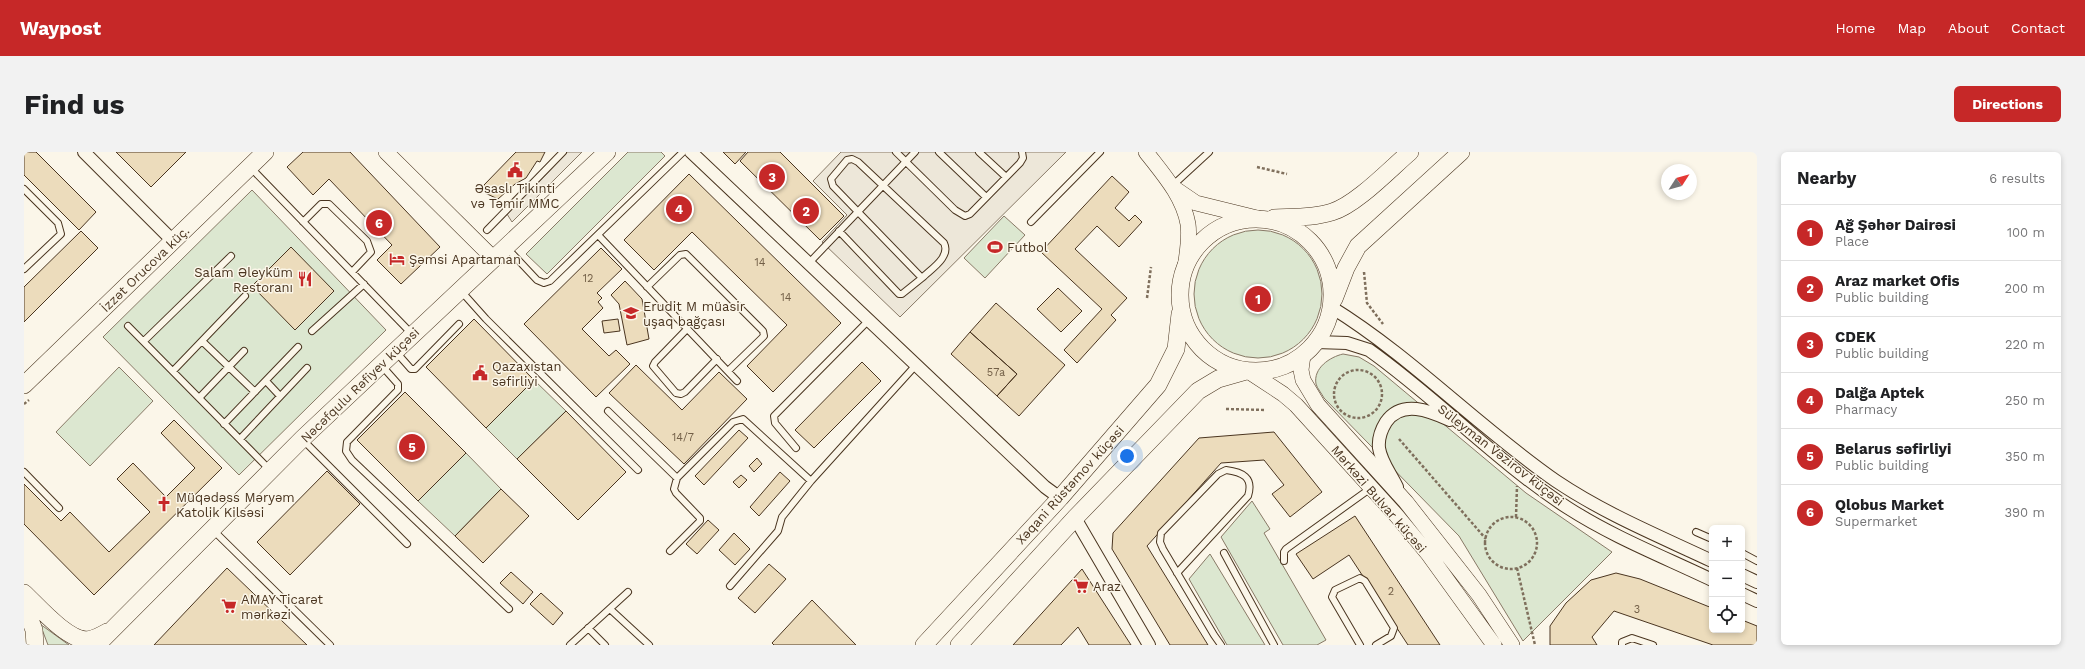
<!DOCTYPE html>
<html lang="en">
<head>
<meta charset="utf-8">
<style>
	body { margin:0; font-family:"Work Sans",sans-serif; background:#f2f2f2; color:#202124 }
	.controls { position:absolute; right:12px; bottom:12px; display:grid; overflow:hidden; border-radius:6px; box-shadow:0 2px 6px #0003 }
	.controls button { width:36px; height:36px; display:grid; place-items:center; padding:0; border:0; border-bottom:1px solid #e0e0e0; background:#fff; color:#202124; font:20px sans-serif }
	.compass { position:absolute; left:1637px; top:12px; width:36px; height:36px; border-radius:50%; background:#fff; box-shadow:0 2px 6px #0003; rotate:54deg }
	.you { position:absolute; left:1103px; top:304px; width:14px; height:14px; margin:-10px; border:3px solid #fff; border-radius:50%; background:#1a73e8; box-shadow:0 0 0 6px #1a73e833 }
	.badge { display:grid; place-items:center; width:26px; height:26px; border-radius:50%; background:#c62828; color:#fff; font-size:13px; font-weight:700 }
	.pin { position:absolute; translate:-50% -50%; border:2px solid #fff; box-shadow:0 1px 4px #0006 }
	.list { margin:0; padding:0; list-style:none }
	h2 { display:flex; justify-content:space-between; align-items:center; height:52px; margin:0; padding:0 16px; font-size:17px }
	h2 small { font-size:13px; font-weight:400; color:#757577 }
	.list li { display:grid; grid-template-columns:26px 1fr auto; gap:12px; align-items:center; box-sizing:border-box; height:56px; padding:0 16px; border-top:1px solid #e0e0e0 }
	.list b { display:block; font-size:15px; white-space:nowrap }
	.list p { margin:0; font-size:13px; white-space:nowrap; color:#757577 }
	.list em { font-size:13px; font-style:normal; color:#757577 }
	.icon { flex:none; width:22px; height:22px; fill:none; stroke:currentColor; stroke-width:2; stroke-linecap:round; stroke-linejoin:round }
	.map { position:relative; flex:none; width:1733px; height:493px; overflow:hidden; border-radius:6px }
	header { display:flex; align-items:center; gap:24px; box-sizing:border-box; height:56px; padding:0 20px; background:#c62828; color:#fff }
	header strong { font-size:19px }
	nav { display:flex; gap:22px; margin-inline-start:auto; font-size:14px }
	.intro { display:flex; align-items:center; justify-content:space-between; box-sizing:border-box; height:96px; padding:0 24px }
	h1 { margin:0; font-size:28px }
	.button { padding:10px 18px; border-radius:6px; background:#c62828; color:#fff; font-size:14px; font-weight:700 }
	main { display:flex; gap:24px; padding:0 24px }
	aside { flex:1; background:#fff; border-radius:6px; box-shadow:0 2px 6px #0003 }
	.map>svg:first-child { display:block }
	.green { fill:#dce7d0; stroke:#887966 }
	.parking { fill:#ede7d9; stroke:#887966 }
	.building { fill:#ecdcbc; stroke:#4a3520 }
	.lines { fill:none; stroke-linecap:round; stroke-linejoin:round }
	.service-casing { stroke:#4a3520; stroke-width:8 }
	.minor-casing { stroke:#4a3520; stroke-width:14 }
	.tertiary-casing { stroke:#4a3520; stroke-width:16 }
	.secondary-casing { stroke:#4a3520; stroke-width:18 }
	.path { stroke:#7f6f5c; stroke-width:2.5; stroke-dasharray:3 2; stroke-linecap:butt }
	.service { stroke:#fbf6e9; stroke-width:6 }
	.minor { stroke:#fbf6e9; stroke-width:12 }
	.tertiary { stroke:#fbf6e9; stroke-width:15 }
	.secondary { stroke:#fbf6e9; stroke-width:17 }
	.labels { text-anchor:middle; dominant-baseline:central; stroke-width:3; stroke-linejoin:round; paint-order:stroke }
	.number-label { font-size:11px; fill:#725f47 }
	.poi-label { font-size:13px; fill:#4a3520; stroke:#fbf6e9; text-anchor:start }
	.street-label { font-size:13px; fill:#4a3520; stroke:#fbf6e9 }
</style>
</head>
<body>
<header>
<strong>Waypost</strong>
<nav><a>Home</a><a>Map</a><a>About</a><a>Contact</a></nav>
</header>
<div class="intro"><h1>Find us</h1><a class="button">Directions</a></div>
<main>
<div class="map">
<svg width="1733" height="493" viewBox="0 0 1733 493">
	<rect width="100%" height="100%" fill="#fbf6e9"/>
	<path class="green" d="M604 0H637L641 4 523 122 502 102Z
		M228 38 362 178 215 323 79 185Z
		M980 64 1001 83 961 126 940 106Z
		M1170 142a64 64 0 1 1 128 0a64 64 0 1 1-128 0Z
		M1319 202 1335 205 1350 214 1502 341 1588 400 1499 489 1435 384 1300 246C1298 242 1293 236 1292 232 1289 216 1306 205 1319 202Z
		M95 215 129 249 66 314 32 280Z
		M510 228 542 259 493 307 462 276Z
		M442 301 477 337 431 384 394 349Z
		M1228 349 1246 377 1240 381 1302 488 1293 493H1259L1197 385Z
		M1186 402 1241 493H1203L1165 427Z
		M16 472 45 493H24Z"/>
	<path class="parking" d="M535 0H558L488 70 483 62 539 5Z
		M817 0H1042L876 165 798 90 823 63 789 29Z"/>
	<path class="building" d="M0 0H12L72 60 55 78 0 23Z
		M92 0H162L127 35Z
		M279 0H326L416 95 377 132 353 108 368 93 305 27 289 43 263 15Z
		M492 0H521L516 10 513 9 502 26 491 32 474 47 461 41 460 33Z
		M699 0H722L711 12Z
		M724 0H756L820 64 796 88 716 9Z
		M665 22 817 171 749 240 723 214 763 173 668 80 630 118 600 88Z
		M1088 24 1105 40 1091 56 1105 69 1111 63 1118 70 1095 95 1073 74 1051 97 1103 146 1087 163 1092 168 1053 211 1040 198 1078 157 1017 100Z
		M57 79 74 96 0 170V135Z
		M267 95 310 139 271 178 228 134Z
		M577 96 598 117 573 141 578 146 574 150 579 156 558 177 585 204 592 198 606 212 572 245 500 172Z
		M601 129 618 147 625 187 603 193 595 152 587 143Z
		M1034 136 1058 159 1037 180 1013 157Z
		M972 151 1041 213 995 264 973 244 993 222 946 180Z
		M450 167 510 228 462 276 402 215Z
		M594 167 596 179 580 181 578 169Z
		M946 180 993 222 973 244 927 202Z
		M838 210 857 229 790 296 771 278Z
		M612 213 658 258 695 220 723 247 660 312 585 241Z
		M381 240 442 301 394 349 333 288Z
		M542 259 602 320 554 368 493 307Z
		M150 268 198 316 70 443 0 372V332L37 369 46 360 85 400 126 360 93 327 109 311 142 345 171 316 137 281Z
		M715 278 724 286 680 333 671 324Z
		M1250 280 1298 340 1266 365 1248 342 1260 333 1240 308 1197 311 1123 394 1184 493H1146L1088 397 1089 381 1175 286Z
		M733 306 738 312 730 320 725 314Z
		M303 319 336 352 266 423 233 390Z
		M756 320 766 329 735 364 726 355Z
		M717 323 723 328 715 336 709 330Z
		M477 337 505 364 459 411 431 384Z
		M1331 364 1416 493H1384L1325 403 1289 427 1272 402Z
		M684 368 695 378 673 402 662 392Z
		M710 381 726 397 711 413 695 398Z
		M745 412 762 427 731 461 714 446Z
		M203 416 283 493H130Z
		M1058 417 1107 493H1065L1054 475 1037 493H989Z
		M487 420 509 440 499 452 476 431Z
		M1592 421 1616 427 1688 456V478H1718V468L1733 474V493H1689L1590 459 1568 485 1573 493H1526V474L1542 451 1567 428Z
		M517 441 539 461 529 473 506 452Z
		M788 448 832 493H750L748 491Z"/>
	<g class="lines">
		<g class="service-casing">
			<path id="service" d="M872 0 931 58 941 64 946 62 996 11 999 6 998 0
				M915 0 962 45
				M955 0 982 25
				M828 7 834 10 920 91C927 105 907 117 898 126L809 34 807 27 823 8Z
				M227 16 388 182
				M1148 34 1185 0
				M0 37 34 71 37 82 0 117
				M279 70 297 52H305L343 89 347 100 328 120
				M1007 70 1076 0
				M463 78 539 0
				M815 79 875 142H878L898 126
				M575 84 713 229
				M482 95 513 128 520 131 526 129 659 0
				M785 111 891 0
				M623 135 656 103 662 102 739 179 740 184 704 219
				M437 139 462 167 614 318
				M104 174 245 317
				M663 177 631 210 629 214 652 241 657 242 661 240 693 207
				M288 179 340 132
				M120 189 207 104
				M178 189 231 240
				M372 200 387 217H391L435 172
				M358 214 374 232V238L323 290 322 299 328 308 485 457
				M149 219 221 144
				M242 229 256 244
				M175 246 220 199
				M584 259 653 326 709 270 719 267 787 329
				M200 272 274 195
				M216 287 283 216
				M279 288 383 392
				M772 296 751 271 750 264 844 169
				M0 320 35 356
				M189 378 306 493
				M1672 380 1688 387
				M646 399 676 369V366L652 341 650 337 653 326
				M1200 401 1250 493
				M1718 401 1733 409
				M1260 409V400L1262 397 1347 336
				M1153 421 1224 344C1230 325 1218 320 1202 318L1194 322 1137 381 1136 390 1139 397 1190 483 1197 493
				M706 434 754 379 758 365 787 329 892 213
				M586 457 625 493
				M564 476 581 493
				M546 493 604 440
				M1336 493 1308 445 1311 438 1336 426 1341 429 1370 476 1367 484 1352 493
				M1598 493V490L1608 486 1629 493"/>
		</g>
		<g class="minor-casing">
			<path id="minor" d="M60 0 150 90
				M667 0 1021 335 1036 346
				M1307 155C1388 205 1454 275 1532 329 1581 362 1635 384 1688 409
				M1292 190 1323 191 1345 198C1414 247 1473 310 1544 356 1589 385 1640 405 1688 428
				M1373 335C1367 322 1357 310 1355 296 1354 286 1357 278 1362 270 1378 247 1406 259 1426 268
				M1051 366 1125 493
				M1718 423 1733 430
				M1718 442 1733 449"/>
		</g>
		<g class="tertiary-casing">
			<path id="tertiary" d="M362 0 470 107
				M1122 0C1139 22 1159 44 1164 72 1166 86 1163 102 1161 116
				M1150 36 1172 51 1237 67
				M1279 203 1277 218 1279 228 1294 253 1382 350 1455 443 1488 493
				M1224 219 1259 242 1272 253 1372 363 1405 403 1470 493"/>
		</g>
		<g class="secondary-casing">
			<path id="secondary" d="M1250 66C1269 65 1289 66 1308 60 1332 53 1366 17 1386 0
				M1156 143a76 76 0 1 1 152 0a76 76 0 1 1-152 0Z
				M1310 147 1322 116 1334 94 1437 0
				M0 233 241 0
				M0 441C14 454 43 488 63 488 71 487 76 484 83 480
				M0 452 10 478 11 493
				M73 493 278 287 583 0
				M900 493 1036 346 1134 233 1152 197 1156 162
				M935 493 1051 366 1174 239 1194 227 1222 219"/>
		</g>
		<path class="path" d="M1233 15 1263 22
			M1340 120 1343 151 1359 172
			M1123 146 1127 115
			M1310 242a24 24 0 1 1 48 0a24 24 0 1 1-48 0Z
			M0 252 5 248
			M1202 257 1242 258
			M1375 287 1462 387
			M1492 365 1493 334
			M1461 391a26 26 0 1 1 52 0a26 26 0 1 1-52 0Z
			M1493 416 1511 493"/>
		<use href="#service" class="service"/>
		<use href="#minor" class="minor"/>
		<use href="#tertiary" class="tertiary"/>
		<use href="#secondary" class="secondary"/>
	</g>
	<defs>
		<g id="civic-bare" transform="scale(1.2)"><path d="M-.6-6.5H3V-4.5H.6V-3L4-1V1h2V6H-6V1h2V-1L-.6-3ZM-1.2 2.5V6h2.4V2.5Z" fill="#c62828" stroke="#fbf6e9" stroke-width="2.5" paint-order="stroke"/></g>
		<g id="stadium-bare" transform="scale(1.2)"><path d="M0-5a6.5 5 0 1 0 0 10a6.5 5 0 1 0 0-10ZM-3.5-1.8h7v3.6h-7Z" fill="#c62828" stroke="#fbf6e9" stroke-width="2.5" paint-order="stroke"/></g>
		<g id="hotel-bare" transform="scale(1.2)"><path d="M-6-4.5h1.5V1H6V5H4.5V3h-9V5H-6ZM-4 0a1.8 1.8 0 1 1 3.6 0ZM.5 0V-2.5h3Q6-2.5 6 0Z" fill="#c62828" stroke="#fbf6e9" stroke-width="2.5" paint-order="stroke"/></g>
		<g id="restaurant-bare" transform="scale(1.2)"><path d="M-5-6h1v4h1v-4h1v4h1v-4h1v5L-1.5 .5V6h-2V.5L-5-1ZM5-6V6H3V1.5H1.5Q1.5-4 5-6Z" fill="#c62828" stroke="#fbf6e9" stroke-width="2.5" paint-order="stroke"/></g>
		<g id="school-bare" transform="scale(1.2)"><path d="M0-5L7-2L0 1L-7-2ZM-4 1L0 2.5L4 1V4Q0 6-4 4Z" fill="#c62828" stroke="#fbf6e9" stroke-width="2.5" paint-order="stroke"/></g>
		<g id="church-bare" transform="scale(1.2)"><path d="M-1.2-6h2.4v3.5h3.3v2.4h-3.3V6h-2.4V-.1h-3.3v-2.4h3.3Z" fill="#c62828" stroke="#fbf6e9" stroke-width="2.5" paint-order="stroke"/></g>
		<g id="supermarket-bare" transform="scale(1.2)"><path d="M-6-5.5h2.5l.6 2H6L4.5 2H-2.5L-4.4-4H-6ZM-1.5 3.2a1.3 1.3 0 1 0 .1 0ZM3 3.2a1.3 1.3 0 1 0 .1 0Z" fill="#c62828" stroke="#fbf6e9" stroke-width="2.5" paint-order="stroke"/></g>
	</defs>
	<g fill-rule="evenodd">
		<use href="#civic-bare" x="491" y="18"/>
		<use href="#stadium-bare" x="971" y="95"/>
		<use href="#hotel-bare" x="373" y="107"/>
		<use href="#restaurant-bare" x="281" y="127"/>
		<use href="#school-bare" x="607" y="161"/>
		<use href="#civic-bare" x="456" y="221"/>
		<use href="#church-bare" x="140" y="352"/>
		<use href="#supermarket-bare" x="1057" y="434"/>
		<use href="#supermarket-bare" x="205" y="454"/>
	</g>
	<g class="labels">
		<g class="number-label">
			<text x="736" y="110">14</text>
			<text x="564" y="126">12</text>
			<text x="762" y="145">14</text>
			<text x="972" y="220">57a</text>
			<text x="659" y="285">14/7</text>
			<text x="1367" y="439">2</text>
			<text x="1613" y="457">3</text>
		</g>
		<g class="poi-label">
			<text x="491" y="36" text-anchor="middle">Əsaslı Tikinti<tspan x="491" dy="15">və Təmir MMC</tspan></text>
			<text x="983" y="95">Futbol</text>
			<text x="385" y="107">Şəmsi Apartaman</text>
			<text x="269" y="120" text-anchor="end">Salam Əleyküm<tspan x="269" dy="15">Restoranı</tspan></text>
			<text x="619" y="154">Erudit M müasir<tspan x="619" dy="15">uşaq bağçası</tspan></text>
			<text x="468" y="214">Qazaxıstan<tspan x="468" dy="15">səfirliyi</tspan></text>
			<text x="152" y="345">Müqədəss Məryəm<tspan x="152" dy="15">Katolik Kilsəsi</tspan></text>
			<text x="1069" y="434">Araz</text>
			<text x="217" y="447">AMAY Ticarət<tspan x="217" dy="15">mərkəzi</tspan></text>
		</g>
		<g class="street-label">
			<text transform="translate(121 117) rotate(-44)">İzzət Orucova küç.</text>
			<text transform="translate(336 233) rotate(-44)">Nəcəfqulu Rəfiyev küçəsi</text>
			<text transform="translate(1477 303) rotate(38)">Süleyman Vəzirov küçəsi</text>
			<text transform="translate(1046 333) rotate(-48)">Xəqani Rüstəmov küçəsi</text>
			<text transform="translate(1355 347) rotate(49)">Mərkəzi Bulvar küçəsi</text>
		</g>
	</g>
</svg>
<div class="controls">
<button>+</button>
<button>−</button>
<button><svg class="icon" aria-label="locate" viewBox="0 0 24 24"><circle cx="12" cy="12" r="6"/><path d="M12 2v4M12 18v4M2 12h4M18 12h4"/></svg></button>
</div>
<svg class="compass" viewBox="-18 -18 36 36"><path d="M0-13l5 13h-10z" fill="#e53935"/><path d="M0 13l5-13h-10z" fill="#757577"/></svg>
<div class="you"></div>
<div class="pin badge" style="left:1234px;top:147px">1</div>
<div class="pin badge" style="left:782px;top:59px">2</div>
<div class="pin badge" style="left:748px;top:25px">3</div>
<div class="pin badge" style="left:655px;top:57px">4</div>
<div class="pin badge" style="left:388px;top:295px">5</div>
<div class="pin badge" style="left:355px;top:71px">6</div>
</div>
<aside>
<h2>Nearby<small>6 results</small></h2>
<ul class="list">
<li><span class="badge">1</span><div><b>Ağ Şəhər Dairəsi</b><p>Place</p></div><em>100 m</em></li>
<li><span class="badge">2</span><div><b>Araz market Ofis</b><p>Public building</p></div><em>200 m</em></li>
<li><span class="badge">3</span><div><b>CDEK</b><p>Public building</p></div><em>220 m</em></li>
<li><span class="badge">4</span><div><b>Dalğa Aptek</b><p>Pharmacy</p></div><em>250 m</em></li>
<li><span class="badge">5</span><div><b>Belarus səfirliyi</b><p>Public building</p></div><em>350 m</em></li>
<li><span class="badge">6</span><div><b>Qlobus Market</b><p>Supermarket</p></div><em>390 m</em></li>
</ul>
</aside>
</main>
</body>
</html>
